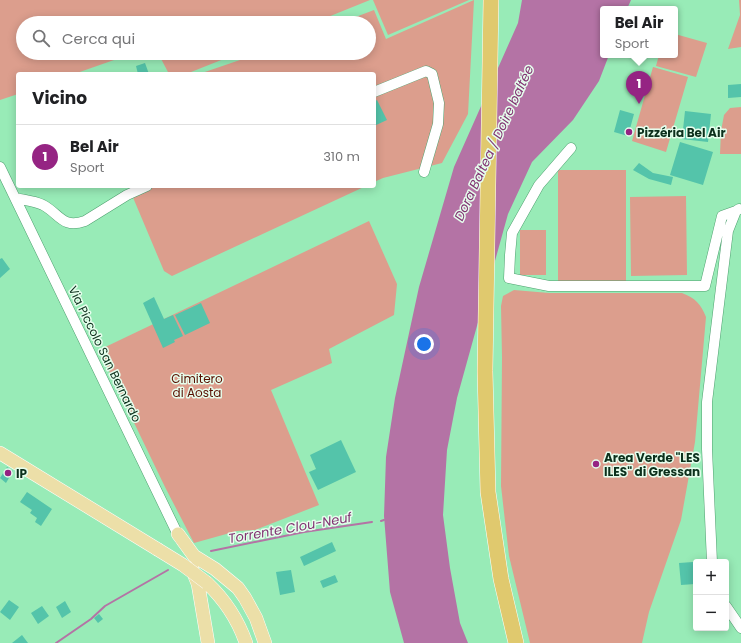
<!DOCTYPE html>
<html lang="it">
<head>
<meta charset="utf-8">
<style>
	body { margin:0; font-family:Poppins,sans-serif; background:#f6f6f6; color:#202124 }
	.controls { position:absolute; right:12px; bottom:12px; display:grid; overflow:hidden; border-radius:4px; box-shadow:0 2px 10px #0003 }
	.controls button { width:36px; height:36px; display:grid; place-items:center; padding:0; border:0; border-bottom:1px solid #e0e0e0; background:#fff; color:#202124; font:20px sans-serif }
	.you { position:absolute; left:424px; top:344px; width:14px; height:14px; margin:-10px; border:3px solid #fff; border-radius:50%; background:#1a73e8; box-shadow:0 0 0 6px #1a73e833 }
	.badge { display:grid; place-items:center; width:26px; height:26px; border-radius:50%; background:#952483; color:#fff; font-size:13px; font-weight:700 }
	.pin { position:absolute; translate:-50% -33px; filter:drop-shadow(0 1px 2px #0008) }
	.pin::after { content:''; position:absolute; top:21px; width:14px; height:12px; background:inherit; clip-path:polygon(0 0,100% 0,50% 100%) }
	.popup { position:absolute; left:600px; top:6px; width:78px; height:52px; box-sizing:border-box; display:grid; place-content:center; border-radius:4px; background:#fff; filter:drop-shadow(0 1px 3px #0005); font-size:13px; white-space:nowrap; color:#757577 }
	.popup b { font-size:15px; color:#202124 }
	.popup::after { content:''; position:absolute; left:50%; top:100%; margin-left:-8px; border:8px solid transparent; border-top-color:#fff }
	.list { margin:0; padding:0; list-style:none }
	h2 { display:flex; justify-content:space-between; align-items:center; height:52px; margin:0; padding:0 16px; font-size:17px }
	h2 small { font-size:13px; font-weight:400; color:#757577 }
	.list li { display:grid; grid-template-columns:26px 1fr auto; gap:12px; align-items:center; box-sizing:border-box; height:64px; padding:0 16px; border-top:1px solid #e0e0e0 }
	.list b { display:block; font-size:15px; white-space:nowrap }
	.list p { margin:0; font-size:13px; white-space:nowrap; color:#757577 }
	.list em { font-size:13px; font-style:normal; color:#757577 }
	.icon { flex:none; width:22px; height:22px; fill:none; stroke:currentColor; stroke-width:2; stroke-linecap:round; stroke-linejoin:round }
	.map { position:relative; flex:none; width:741px; height:643px; overflow:hidden }
	.search { position:absolute; background:#fff; box-shadow:0 2px 10px #0003; left:16px; top:16px; width:360px; height:44px; display:flex; align-items:center; gap:10px; box-sizing:border-box; padding:0 14px; border-radius:22px; color:#757577; font-size:15px }
	.panel { position:absolute; background:#fff; box-shadow:0 2px 10px #0003; left:16px; top:72px; width:360px; height:116px; border-radius:4px }
	.map>svg:first-child { display:block }
	.green { fill:#dc9e8d }
	.water { fill:#b473a5 }
	.lines { fill:none; stroke-linecap:round; stroke-linejoin:round }
	.stream { stroke:#b473a5; stroke-width:2 }
	.building { fill:#54c4aa }
	.minor-casing { stroke:#4ea06f; stroke-width:11 }
	.major-casing { stroke:#fff; stroke-width:14 }
	.highway-casing { stroke:#fff; stroke-width:16 }
	.minor { stroke:#fff; stroke-width:10 }
	.major { stroke:#ecdfa8; stroke-width:13 }
	.highway { stroke:#e0c96e; stroke-width:15 }
	.major-bridge-casing { stroke:#fff; stroke-width:14; stroke-linecap:butt }
	.major-bridge { stroke:#ecdfa8; stroke-width:13 }
	.poi-dot { fill:#952483; stroke:#e6feed; stroke-width:1.5 }
	.labels { text-anchor:middle; dominant-baseline:central; stroke-width:3; stroke-linejoin:round; paint-order:stroke }
	.poi-label { font-size:12px; font-weight:bold; fill:#0c301c; stroke:#e6feed; text-anchor:start }
	.street-label { font-size:12px; fill:#0c301c; stroke:#e6feed }
	.park-label { font-size:12px; fill:#580f00; stroke:#e6feed }
	.water-label { font-size:13px; font-style:italic; fill:#813272; stroke:#e6feed }
</style>
</head>
<body>
<div class="map">
<svg width="741" height="643" viewBox="0 0 741 643">
	<rect width="100%" height="100%" fill="#98ebb7"/>
	<path class="green" d="M0 0H370L313 23H23V53H134L74 74H18V94L0 100Z
		M373 0H469L388 35Z
		M474 0 468 114 442 163 383 178 374 182V74H199L260 53H369V23H340L374 10 386 39Z
		M739 0H741V47L728 49 740 15Z
		M675 34 707 43 696 77 656 66 659 55H675Z
		M158 53H239L186 74H169Z
		M653 67 688 77 666 152 632 141Z
		M741 107V154H720L721 131 724 115 730 108Z
		M558 170H626V282H558Z
		M132 186H366L172 276 164 271 129 188Z
		M686 196 687 275 631 276 630 197Z
		M369 221 397 284 394 315 329 349 332 363 271 390 319 505 255 530 237 531 194 543 165 487 99 350Z
		M520 230H546V275H520Z
		M514 290 549 293H682C695 298 701 304 706 317L695 442 681 520 649 612 642 643H530L509 556 501 486 502 357 501 306 503 296Z"/>
	<path class="water" d="M522 0H631L627 9H603V55H609L599 81 573 120 532 162 508 214 457 398 447 450 443 515 450 568 460 623 468 643H404L390 592 384 516 386 457 395 398 419 287 454 167 518 23Z"/>
	<g class="lines">
		<path class="stream" d="M381 521 384 520
			M211 551 304 532 372 522
			M56 643 91 619 105 606 168 570"/>
	</g>
	<path class="building" d="M145 63 149 74H138L136 66Z
		M741 84V97L728 98V85Z
		M377 100 387 120 374 126V102Z
		M620 110 634 114 628 136 614 132Z
		M685 111 711 114 708 142 682 139Z
		M680 142 713 152 703 185 670 175Z
		M639 163 653 173 673 177 671 185 649 179 633 170Z
		M2 258 10 269 0 278V259Z
		M154 297 164 319 173 315 183 336 174 340 175 342 163 348 143 303Z
		M201 303 210 323 185 335 175 315Z
		M341 440 356 472 318 490 309 472 316 469 310 455Z
		M7 467 13 471 6 483 0 478Z
		M27 492 52 509 41 526 35 522 37 518 30 513 32 510 20 502Z
		M332 542 336 551 304 566 300 557Z
		M693 562 695 584 681 585 679 563Z
		M291 570 295 592 280 595 276 572Z
		M335 575 338 582 323 588 320 581Z
		M9 600 19 607 10 620 0 612Z
		M65 601 71 612 62 618 56 607Z
		M42 606 49 616 38 624 31 613Z
		M99 614 103 619 98 623 94 618Z
		M22 635 28 643H12Z"/>
	<g class="lines">
		<g class="minor-casing">
			<path id="minor" d="M374 92 426 71 432 74 439 103 438 124 424 172
				M571 148 539 185 512 233 510 255 509 278 549 286H705L722 216 736 211
				M0 167 180 539
				M15 198C24 200 35 201 43 205 60 214 62 229 85 221L127 195 147 186
				M712 562 707 449V402L728 231 736 211 739 209
				M726 606 741 628"/>
		</g>
		<g class="major-casing">
			<path id="major" d="M0 453 157 549
				M178 534 194 556 215 569 238 588 245 598 256 618 265 643
				M192 569 198 584 208 643
				M207 583C225 600 238 620 246 643"/>
		</g>
		<g class="highway-casing">
			<path id="highway" d="M491 0 485 371 488 492 501 579 516 643"/>
		</g>
		<use href="#minor" class="minor"/>
		<use href="#major" class="major"/>
		<use href="#highway" class="highway"/>
		<g class="major-bridge-casing">
			<path id="major-bridge" d="M157 549 183 565 207 583"/>
		</g>
		<use href="#major-bridge" class="major-bridge"/>
	</g>
	<g class="poi-dot">
		<circle cx="629" cy="132" r="4"/>
		<circle cx="596" cy="464" r="4"/>
		<circle cx="8" cy="473" r="4"/>
	</g>
	<g class="labels">
		<g class="poi-label">
			<text x="637" y="132">Pizzéria Bel Air</text>
			<text x="604" y="457">Area Verde "LES<tspan x="604" dy="14">ILES" di Gressan</tspan></text>
			<text x="16" y="473">IP</text>
		</g>
		<g class="street-label">
			<text transform="translate(105 354) rotate(64)">Via Piccolo San Bernardo</text>
		</g>
		<g class="park-label">
			<text x="197" y="378">Cimitero<tspan x="197" dy="14">di Aosta</tspan></text>
		</g>
		<g class="water-label">
			<text transform="translate(494 143) rotate(-65)">Dora Baltea / Doire baltée</text>
			<text transform="translate(290 528) rotate(-10)">Torrente Clou-Neuf</text>
		</g>
	</g>
</svg>
<div class="controls">
<button>+</button>
<button>−</button>
</div>
<div class="you"></div>
<div class="pin badge" style="left:639px;top:104px">1</div>
<div class="popup"><b>Bel Air</b>Sport</div>
<div class="search"><svg class="icon" aria-label="search" viewBox="0 0 24 24"><circle cx="10" cy="10" r="6"/><path d="M15 15l6 6"/></svg>Cerca qui</div>
<section class="panel">
<h2>Vicino<small></small></h2>
<ul class="list">
<li><span class="badge">1</span><div><b>Bel Air</b><p>Sport</p></div><em>310 m</em></li>
</ul>
</section>
</div>
</body>
</html>
